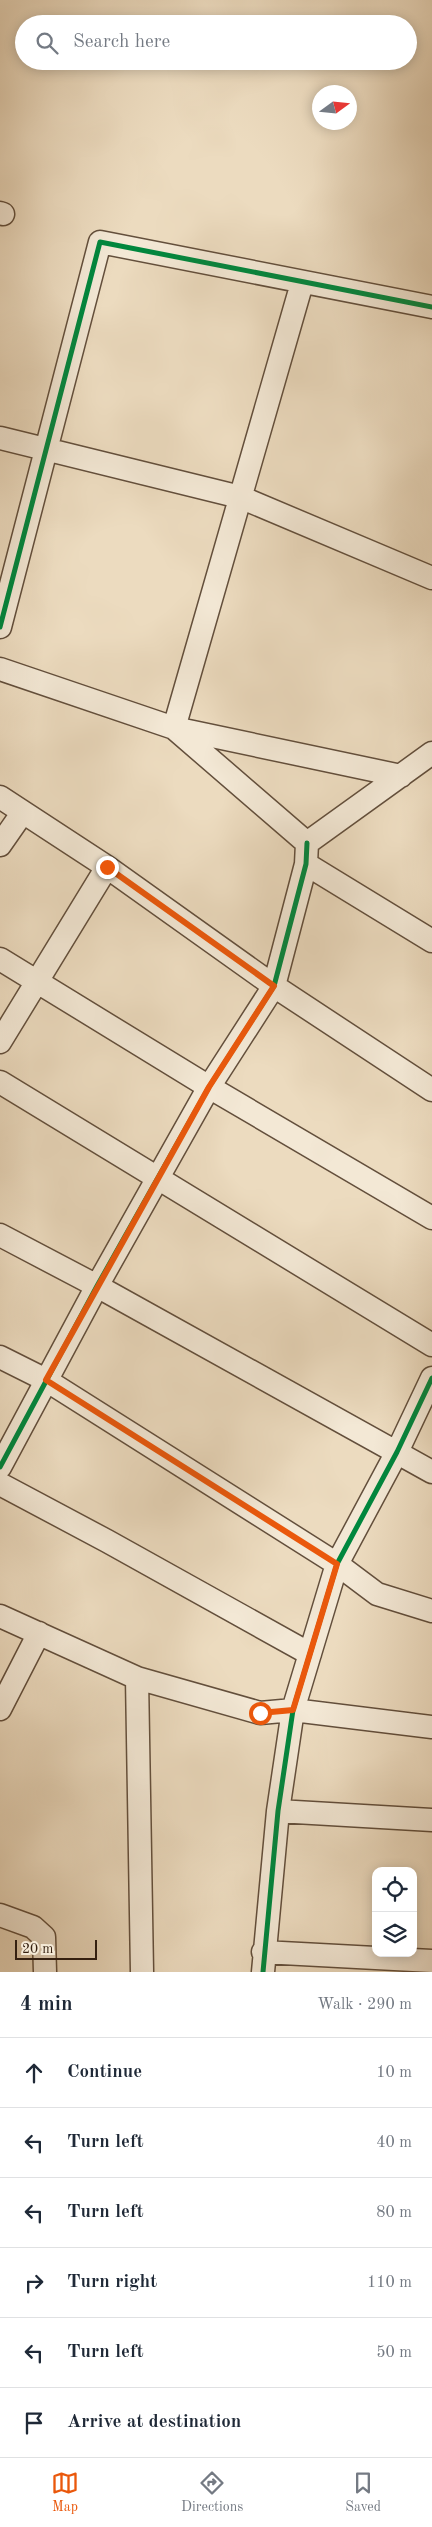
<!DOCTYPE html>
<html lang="en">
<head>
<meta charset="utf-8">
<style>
	body { margin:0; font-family:"Old Standard TT",serif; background:#f6f6f7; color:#1f2937 }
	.controls { position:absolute; right:15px; bottom:15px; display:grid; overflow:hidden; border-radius:10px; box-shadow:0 2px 12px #0003 }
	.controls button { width:45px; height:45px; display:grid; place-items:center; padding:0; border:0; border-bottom:1px solid #e0e1e3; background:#fff; color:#1f2937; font:25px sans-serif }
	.compass { position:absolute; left:312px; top:85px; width:45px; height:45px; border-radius:50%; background:#fff; box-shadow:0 2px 12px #0003; rotate:75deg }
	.scale { position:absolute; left:15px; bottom:12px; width:82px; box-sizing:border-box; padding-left:5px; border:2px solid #352010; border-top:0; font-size:14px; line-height:18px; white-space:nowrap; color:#352010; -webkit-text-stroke:4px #f3e8d5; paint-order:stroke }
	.stop { position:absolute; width:15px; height:15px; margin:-11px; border:4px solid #ea580c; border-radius:50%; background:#fff }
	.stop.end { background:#ea580c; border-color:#fff; box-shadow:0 1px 5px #0008 }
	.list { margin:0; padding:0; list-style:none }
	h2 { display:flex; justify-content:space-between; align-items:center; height:65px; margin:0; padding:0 20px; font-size:21px }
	h2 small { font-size:16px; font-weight:400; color:#747a83 }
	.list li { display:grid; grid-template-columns:32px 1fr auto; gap:15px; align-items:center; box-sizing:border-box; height:70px; padding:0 20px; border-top:1px solid #e0e1e3 }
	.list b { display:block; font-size:19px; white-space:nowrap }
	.list em { font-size:16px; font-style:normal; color:#747a83 }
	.icon { flex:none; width:28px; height:28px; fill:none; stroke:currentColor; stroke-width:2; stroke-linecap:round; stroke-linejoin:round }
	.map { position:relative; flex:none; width:432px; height:1972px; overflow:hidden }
	.search { position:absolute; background:#fff; box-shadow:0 2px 12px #0003; left:15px; right:15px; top:15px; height:55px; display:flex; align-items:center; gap:12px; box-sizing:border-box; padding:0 18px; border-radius:28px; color:#747a83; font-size:19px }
	.sheet { height:485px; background:#fff }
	nav { display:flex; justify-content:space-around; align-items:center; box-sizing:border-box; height:70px; border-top:1px solid #e0e1e3; background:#fff; font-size:14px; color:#747a83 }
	nav a { display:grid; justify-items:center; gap:2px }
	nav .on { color:#ea580c }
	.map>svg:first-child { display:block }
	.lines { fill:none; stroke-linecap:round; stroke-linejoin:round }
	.street-casing { stroke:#634f3c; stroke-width:25 }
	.street { stroke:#f3e8d5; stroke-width:22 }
	.cycleway-casing { stroke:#f3e8d5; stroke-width:8 }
	.cycleway { stroke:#00873e; stroke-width:5 }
	.route { stroke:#ea580c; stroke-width:6 }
</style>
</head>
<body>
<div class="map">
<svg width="432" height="1972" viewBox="0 0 432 1972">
	<rect width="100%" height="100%" fill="#ecdbbf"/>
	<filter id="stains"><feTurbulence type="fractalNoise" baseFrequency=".004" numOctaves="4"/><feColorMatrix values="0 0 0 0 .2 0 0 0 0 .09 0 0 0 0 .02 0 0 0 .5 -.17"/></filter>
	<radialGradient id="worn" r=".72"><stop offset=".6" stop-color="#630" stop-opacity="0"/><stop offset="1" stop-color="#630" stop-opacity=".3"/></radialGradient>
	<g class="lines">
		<g class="street-casing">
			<path id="street" d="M0 213 3 214
				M0 438 240 497 432 578
				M0 627 100 242 432 307
				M0 669 174 728 401 776
				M174 728 302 283
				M175 729 307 843
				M0 797 107 867 274 986 432 1090
				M307 843 432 753
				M0 845 23 812
				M306 864 432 941
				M0 959 209 1087 432 1218
				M0 1042 107 867
				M0 1082 432 1345
				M0 1235 97 1286 432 1472
				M0 1357 46 1380 337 1564 377 1594 432 1611
				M0 1467 97 1286 209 1087 274 986 306 864 307 843
				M0 1484 107 1541 310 1654
				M0 1616 137 1678 260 1713 293 1710 432 1727
				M137 1678 142 1972
				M0 1709 39 1633
				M278 1811 432 1820
				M0 1915 33 1927 44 1937 45 1972
				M263 1952 432 1961
				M263 1972 278 1811 293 1710 337 1564 397 1452 432 1378"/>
		</g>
		<use href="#street" class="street"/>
		<g class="cycleway-casing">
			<path id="cycleway" d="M0 627 100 242 432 307
				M0 1467 97 1286 209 1087 274 986 306 864 307 843
				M263 1972 278 1811 293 1710 337 1564 397 1452 432 1378"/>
		</g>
		<use href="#cycleway" class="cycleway"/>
	</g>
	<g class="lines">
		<path class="route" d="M107 867 274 986 209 1087 46 1380 337 1564 293 1710 260 1713"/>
	</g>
	<rect width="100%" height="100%" filter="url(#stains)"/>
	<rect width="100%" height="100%" fill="url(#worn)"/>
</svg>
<div class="controls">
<button><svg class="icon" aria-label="locate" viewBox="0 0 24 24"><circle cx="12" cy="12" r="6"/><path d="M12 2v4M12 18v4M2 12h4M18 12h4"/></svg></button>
<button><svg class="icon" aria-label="layers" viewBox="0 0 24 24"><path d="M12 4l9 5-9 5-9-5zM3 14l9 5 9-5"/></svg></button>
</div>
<svg class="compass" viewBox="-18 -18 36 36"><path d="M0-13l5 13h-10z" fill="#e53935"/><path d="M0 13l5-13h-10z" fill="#747a83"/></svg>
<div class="scale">20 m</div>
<div class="stop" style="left:260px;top:1713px"></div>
<div class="stop end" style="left:107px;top:867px"></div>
<div class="search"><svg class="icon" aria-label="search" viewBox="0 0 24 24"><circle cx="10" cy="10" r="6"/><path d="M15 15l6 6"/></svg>Search here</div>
</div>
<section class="sheet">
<h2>4 min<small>Walk · 290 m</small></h2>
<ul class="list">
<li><svg class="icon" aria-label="ahead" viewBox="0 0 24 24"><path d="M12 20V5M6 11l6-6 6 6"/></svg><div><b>Continue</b></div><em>10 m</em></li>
<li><svg class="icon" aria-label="left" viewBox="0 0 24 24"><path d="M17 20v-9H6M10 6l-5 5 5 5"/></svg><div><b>Turn left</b></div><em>40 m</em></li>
<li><svg class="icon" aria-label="left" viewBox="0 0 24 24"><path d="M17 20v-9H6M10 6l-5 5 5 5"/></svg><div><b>Turn left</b></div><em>80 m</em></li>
<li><svg class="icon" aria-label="right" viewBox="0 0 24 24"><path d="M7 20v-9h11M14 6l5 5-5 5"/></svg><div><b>Turn right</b></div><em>110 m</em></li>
<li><svg class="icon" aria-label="left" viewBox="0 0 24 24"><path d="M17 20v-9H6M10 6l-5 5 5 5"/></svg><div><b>Turn left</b></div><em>50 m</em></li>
<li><svg class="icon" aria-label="arrive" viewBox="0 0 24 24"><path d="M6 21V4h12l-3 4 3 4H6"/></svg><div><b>Arrive at destination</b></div></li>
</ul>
</section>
<nav>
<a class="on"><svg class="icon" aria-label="map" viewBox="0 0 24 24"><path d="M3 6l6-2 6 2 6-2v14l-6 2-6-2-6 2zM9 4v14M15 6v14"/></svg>Map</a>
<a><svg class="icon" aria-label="directions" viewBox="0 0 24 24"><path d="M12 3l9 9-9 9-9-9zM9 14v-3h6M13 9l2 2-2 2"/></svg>Directions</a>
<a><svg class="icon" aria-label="saved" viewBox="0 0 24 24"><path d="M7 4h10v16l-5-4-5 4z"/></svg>Saved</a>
</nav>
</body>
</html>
